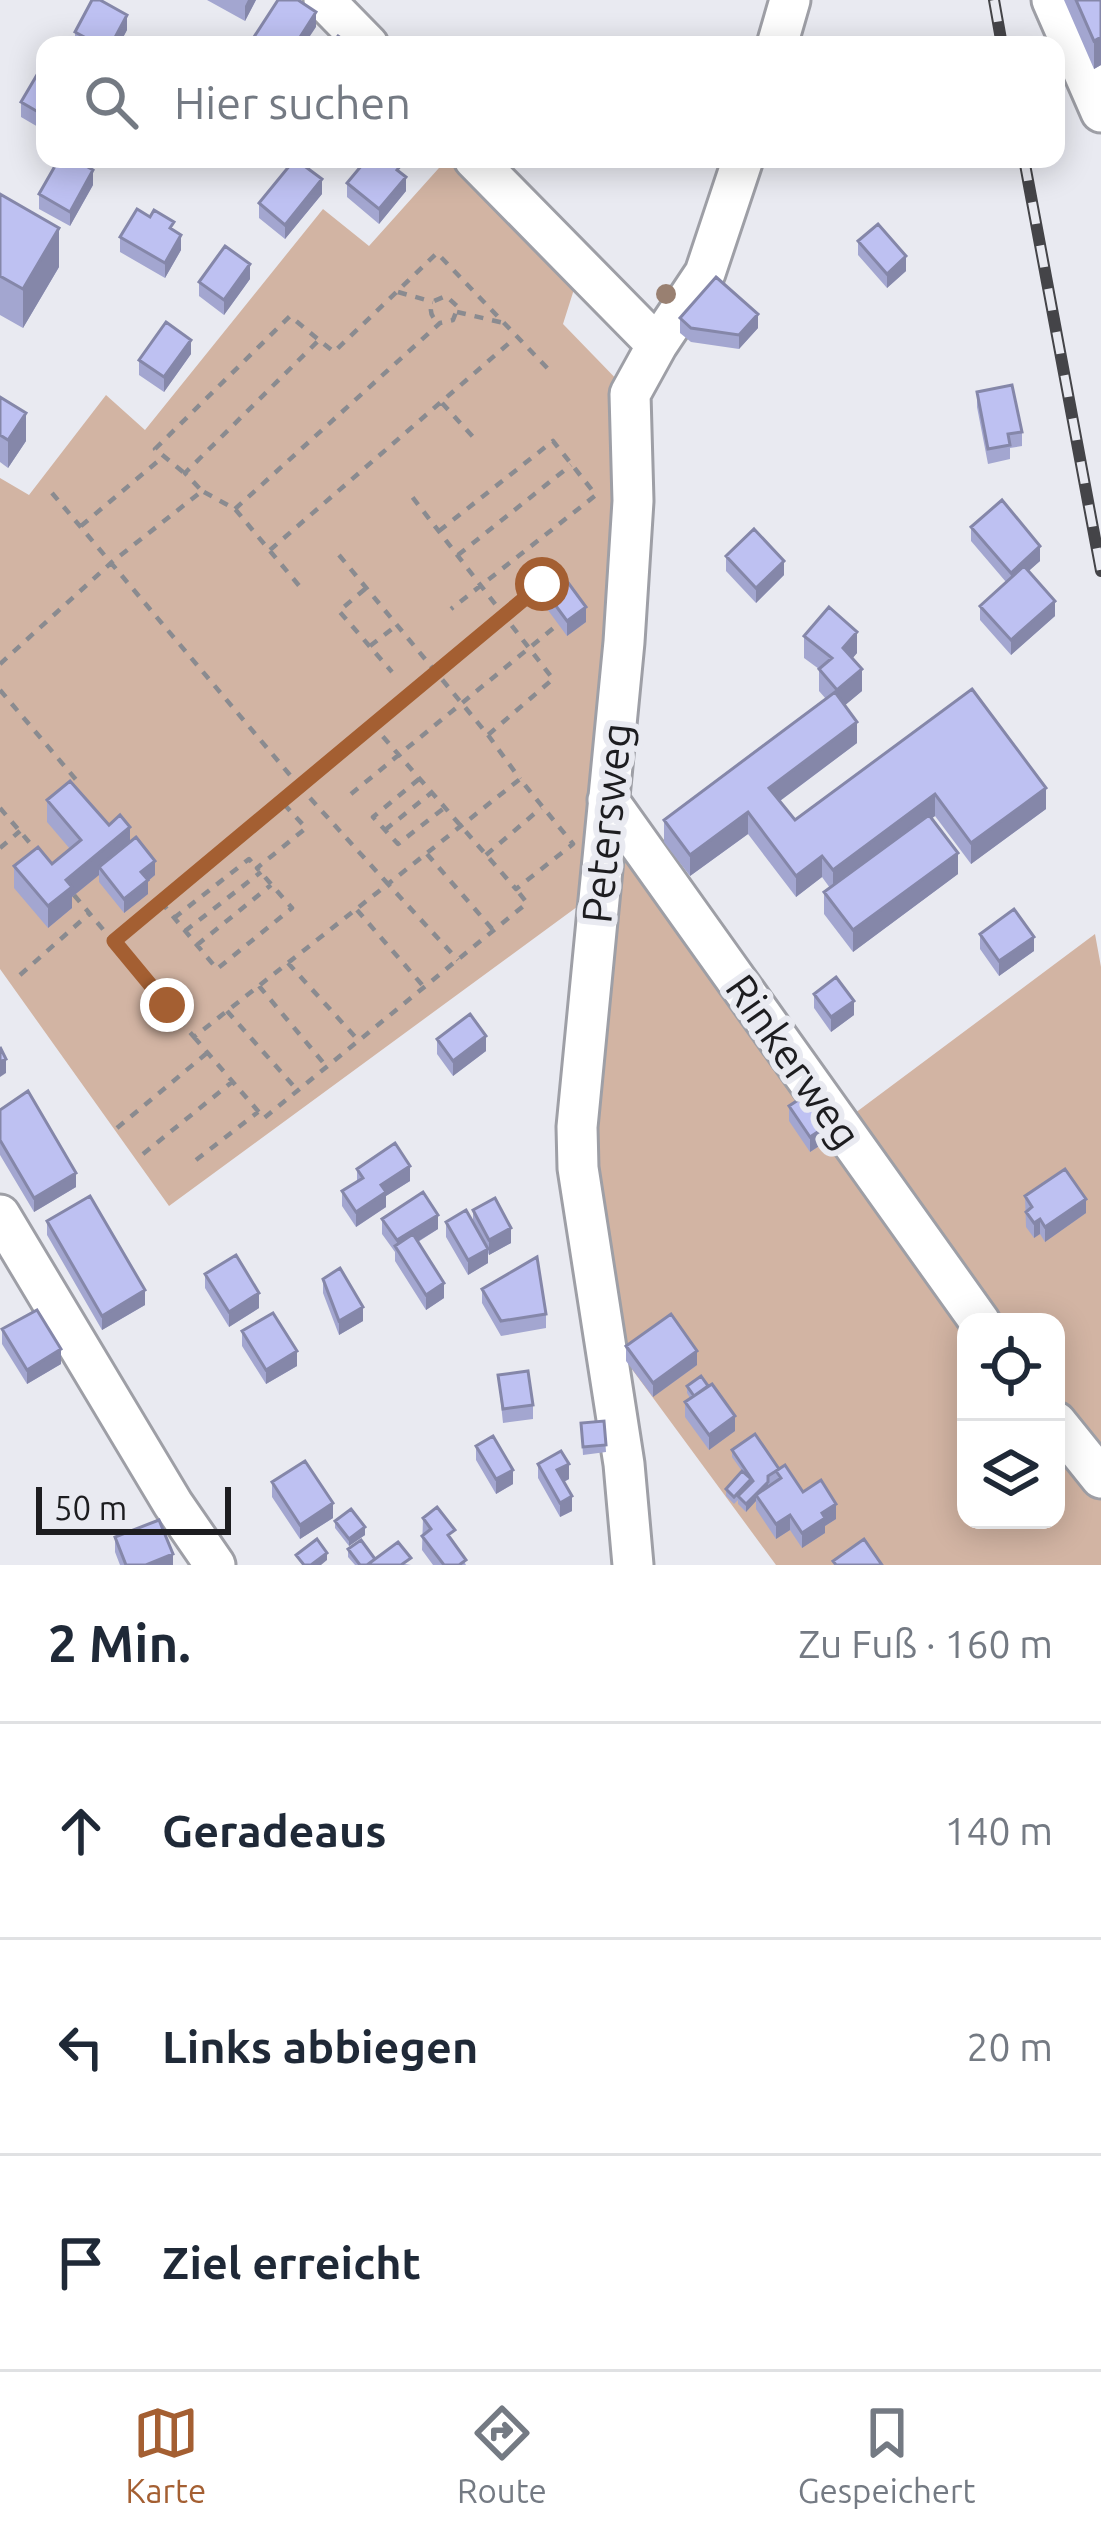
<!DOCTYPE html>
<html lang="de">
<head>
<meta charset="utf-8">
<style>
	body { margin:0; font-family:Ubuntu,sans-serif; background:#f2f2f3; color:#1f2937 }
	.controls { position:absolute; right:36px; bottom:36px; display:grid; overflow:hidden; border-radius:24px; box-shadow:0 6px 30px #0003 }
	.controls button { width:108px; height:108px; display:grid; place-items:center; padding:0; border:0; border-bottom:3px solid #e0e1e3; background:#fff; color:#1f2937; font:60px sans-serif }
	.scale { position:absolute; left:36px; bottom:30px; width:195px; box-sizing:border-box; padding-left:12px; border:6px solid #1d1d20; border-top:0; font-size:33px; line-height:42px; white-space:nowrap; color:#1d1d20; -webkit-text-stroke:9px #e9eaf1; paint-order:stroke }
	.stop { position:absolute; width:36px; height:36px; margin:-27px; border:9px solid #a45f32; border-radius:50%; background:#fff }
	.stop.end { background:#a45f32; border-color:#fff; box-shadow:0 3px 12px #0008 }
	.list { margin:0; padding:0; list-style:none }
	h2 { display:flex; justify-content:space-between; align-items:center; height:156px; margin:0; padding:0 48px; font-size:51px }
	h2 small { font-size:39px; font-weight:400; color:#747a83 }
	.list li { display:grid; grid-template-columns:78px 1fr auto; gap:36px; align-items:center; box-sizing:border-box; height:216px; padding:0 48px; border-top:3px solid #e0e1e3 }
	.list b { display:block; font-size:45px; white-space:nowrap }
	.list em { font-size:39px; font-style:normal; color:#747a83 }
	.icon { flex:none; width:66px; height:66px; fill:none; stroke:currentColor; stroke-width:2; stroke-linecap:round; stroke-linejoin:round }
	.map { position:relative; flex:none; width:1101px; height:1565px; overflow:hidden }
	.search { position:absolute; background:#fff; box-shadow:0 6px 30px #0003; left:36px; right:36px; top:36px; height:132px; display:flex; align-items:center; gap:30px; box-sizing:border-box; padding:0 42px; border-radius:24px; color:#747a83; font-size:45px }
	.sheet { height:804px; background:#fff }
	nav { display:flex; justify-content:space-around; align-items:center; box-sizing:border-box; height:168px; border-top:3px solid #e0e1e3; background:#fff; font-size:33px; color:#747a83 }
	nav a { display:grid; justify-items:center; gap:6px }
	nav .on { color:#a45f32 }
	.map>svg:first-child { display:block }
	.green { fill:#d2b4a3; fill-rule:evenodd }
	.lines { fill:none; stroke-linecap:round; stroke-linejoin:round }
	.minor-casing { stroke:#9e9fa6; stroke-width:45 }
	.path { stroke:#8a8b90; stroke-width:4.5; stroke-dasharray:9 9; stroke-linecap:butt }
	.minor { stroke:#fff; stroke-width:39 }
	.rail-casing { stroke:#444448; stroke-width:12 }
	.rail { stroke:#e9eaf1; stroke-width:8; stroke-dasharray:22; stroke-linecap:butt }
	.tree { fill:#998071 }
	.wall { fill:#a3a6d0 }
	.shaded-wall { fill:#8587a9 }
	.building { fill:#bec1f2; stroke:#8587a9; stroke-width:3 }
	.route { stroke:#a45f32; stroke-width:15 }
	.labels { text-anchor:middle; dominant-baseline:central; stroke-width:12; stroke-linejoin:round; paint-order:stroke }
	.street-label { font-size:42px; fill:#1d1d20; stroke:#e9eaf1 }
</style>
</head>
<body>
<div class="map">
<svg width="1101" height="1565" viewBox="0 0 1101 1565">
	<rect width="100%" height="100%" fill="#e9eaf1"/>
	<path class="green" d="M447 159H457L576 283 563 324 625 388 585 901 169 1206 0 969V478L29 495 106 395 145 430 323 209 369 246Z
		M615 824 843 1122 1095 934 1101 967V1565H776L623 1357 588 1166ZM966 1322H1056V1520H966Z"/>
	<g class="lines">
		<g class="minor-casing">
			<path id="minor" d="M324 0 368 45
				M1052 0 1101 112
				M777 45 790 0
				M474 159 657 345
				M608 800 980 1322
				M0 1215 173 1504 215 1565
				M1056 1422 1101 1478
				M633 1565 624 1464 578 1168 577 1127 624 642 633 501 630 394 657 345 705 273 743 159"/>
		</g>
		<path class="path" d="M398 292 433 302
			M457 312 504 323
			M442 403 475 439
			M183 472 155 449 290 316 319 340
			M204 492 235 509 301 588
			M52 493 300 787 114 941
			M235 509 440 323 453 320 458 307 446 296 434 301C428 310 431 318 440 323
			M81 526 164 456
			M439 531 553 441 596 495 451 609
			M270 550 515 338
			M339 555 488 735 553 679 410 494
			M458 555 571 465
			M365 589 339 611 392 672
			M370 646 397 625
			M0 664 112 562 202 491 185 473 319 340 334 352 437 253 553 374
			M0 690 78 782
			M371 723 516 889 573 844 520 779 388 884 458 960
			M488 735 520 779
			M419 779 373 817 398 844 444 808
			M351 794 556 626
			M0 808 35 849
			M385 830 431 793
			M0 848 20 831
			M427 854 494 931
			M486 855 541 808
			M74 895 194 1037 388 884 300 787 435 670 541 584
			M161 902 217 969 292 908 257 868 306 828 282 802
			M357 910 424 987
			M174 918 249 859 257 868
			M185 931 261 872
			M197 945 271 885
			M288 963 359 1041
			M20 975 90 913
			M259 986 327 1067
			M227 1011 298 1091
			M194 1037 264 1118 527 903 516 889
			M117 1128 207 1053
			M143 1154 232 1082
			M196 1160 258 1112"/>
		<use href="#minor" class="minor"/>
		<g class="rail-casing">
			<path id="rail" d="M994 0 1002 45
				M1024 159 1101 571"/>
		</g>
		<use href="#rail" class="rail"/>
	</g>
	<circle class="tree" cx="666" cy="294" r="10"/>
	<path class="wall" d="M207 0H256L245 21Z
		M1064 0H1101V65L1094 69Z
		M127 30 119 45H75V32Z
		M45 64V131L21 117V102Z
		M233 159H250L246 167Z
		M402 174 406 191 379 224 347 197V183Z
		M93 185 70 226 39 209V194Z
		M0 194 59 267 23 328 0 315Z
		M322 194 285 239 259 218V203Z
		M174 231 181 250 165 278 120 252V237Z
		M858 241 906 271 887 288 858 255Z
		M250 279 224 315 199 296V282Z
		M680 318 758 328 739 349 691 342 680 333Z
		M191 354 164 392 139 375V360Z
		M977 392 1022 432V446L1010 448V459L988 464 977 407Z
		M0 397 26 441 8 468 0 462Z
		M971 527 1040 561 1028 571 1055 616 1011 655 980 620V606L1006 582 971 541Z
		M726 556 784 575 756 603 726 571Z
		M539 583 586 622 567 636 539 598Z
		M804 636 857 653 852 658 862 691 845 705 857 743 780 801 795 820 972 689 1046 809 971 864 935 816 932 818 958 874 853 952 824 914V892L830 888 822 877 796 897 748 834 690 876 664 842V820L826 699 819 691V669L804 658Z
		M47 800 109 825 130 842 155 875 148 881V894L124 913 99 882V875L72 897V908L48 928 14 888V866L52 864 70 849 47 822Z
		M980 934 1034 951 999 976 980 949Z
		M814 994 854 1015 831 1032 814 1008Z
		M437 1039 486 1051 453 1076 437 1054Z
		M789 1106 836 1135 810 1152 789 1121Z
		M0 1110 76 1187 34 1212 0 1155Z
		M357 1169 410 1181 386 1196V1207L356 1227 342 1206V1191L357 1182Z
		M1025 1196 1086 1213 1045 1242 1040 1234 1034 1238 1026 1227Z
		M473 1210 511 1243 489 1255 488 1253V1263L468 1275 446 1237V1222H473Z
		M382 1219 438 1229 418 1242 444 1298 426 1310 395 1261V1252L382 1234Z
		M47 1221 145 1305 102 1330 47 1235Z
		M205 1274 259 1308 229 1327 205 1288Z
		M323 1279 363 1321 339 1335 323 1293Z
		M482 1289 546 1314V1328L501 1336 482 1303Z
		M2 1329 61 1364 27 1384 2 1344Z
		M242 1331 297 1366 266 1384 242 1346Z
		M626 1346 697 1365 653 1397 626 1361Z
		M498 1375 533 1405V1419L503 1423Z
		M687 1386 735 1431 709 1450 685 1417V1402L690 1398 687 1393Z
		M604 1421 606 1452 583 1455 581 1423Z
		M476 1446 513 1484 496 1494 476 1460Z
		M732 1450 779 1469 836 1519 825 1526V1533L802 1548 790 1530 776 1539 756 1509V1501L746 1512 738 1504V1500L734 1504 726 1496V1489L742 1471 732 1457Z
		M538 1464 569 1479 564 1482 572 1511 560 1517 538 1478Z
		M272 1482 333 1518 300 1539 272 1497Z
		M423 1518 455 1544 466 1565H433L422 1550Z
		M335 1521 365 1535 349 1546 335 1528Z
		M115 1537 173 1565H120L115 1552Z
		M348 1549 375 1559 411 1565H355L348 1557Z"/>
	<path class="shaded-wall" d="M248 0H256L245 21V6Z
		M316 12V27L304 45H295Z
		M127 15V30L119 45H111Z
		M1101 37V65L1094 69V41Z
		M93 170V185L70 226V212Z
		M406 177V191L379 224V209Z
		M322 179V194L285 239V225Z
		M59 228V267L23 328V289Z
		M181 235V250L165 278V263Z
		M906 256V271L887 288V274Z
		M250 264V279L224 315V300Z
		M758 314V328L739 349V335Z
		M191 340V354L164 392V377Z
		M26 413V441L8 468V440Z
		M1040 546V561L1011 587V573Z
		M784 561V575L756 603V588Z
		M1055 601V616L1011 655V640Z
		M586 607V622L567 636V621Z
		M857 632V653L843 670V648Z
		M862 669V691L837 712V690Z
		M857 722V743L769 809V788Z
		M1046 788V809L971 864V843Z
		M935 794V816L833 892V870Z
		M748 812V834L690 876V855Z
		M130 827V848L99 867V875L72 897V908L48 928V906L66 880Z
		M958 853V874L853 952V930Z
		M822 856V877L796 897V876Z
		M155 861V875L148 881V894L124 913V899L141 872Z
		M1034 937V951L999 976V961Z
		M854 1001V1015L831 1032V1017Z
		M486 1036V1051L453 1076V1061Z
		M6 1059V1073L0 1077V1062Z
		M836 1120V1135L810 1152V1137Z
		M410 1166V1181L386 1196V1207L356 1227V1212L381 1185Z
		M76 1173V1187L34 1212V1198Z
		M1086 1199V1213L1045 1242V1227Z
		M438 1215V1229L399 1253 397 1249V1240Z
		M1040 1219V1234L1034 1238V1223Z
		M511 1228V1243L489 1255V1240Z
		M488 1249V1263L468 1275V1260Z
		M444 1283V1298L426 1310V1295Z
		M145 1290V1305L102 1330V1316Z
		M259 1293V1308L229 1327V1312Z
		M363 1307V1321L339 1335V1321Z
		M61 1349V1364L27 1384V1370Z
		M297 1351V1366L266 1384V1370Z
		M697 1351V1365L653 1397V1383Z
		M735 1416V1431L709 1450V1435Z
		M569 1464V1479L557 1485V1470Z
		M513 1470V1484L496 1494V1479Z
		M768 1482V1490L756 1495V1501L746 1512V1504Z
		M572 1496V1511L560 1517V1503Z
		M333 1503V1518L300 1539V1525Z
		M836 1504V1519L825 1526V1533L802 1548V1533L822 1513Z
		M790 1515V1530L776 1539V1524Z
		M365 1527V1535L349 1546V1539Z
		M327 1553V1560L321 1565H311Z
		M173 1554V1565H146Z"/>
	<path class="building" d="M92 0H100L127 15 111 45H99L75 32Z
		M278 0H298L316 12 295 45H259L252 40Z
		M1076 0H1101V37L1094 41Z
		M338 36 348 43 346 45H331Z
		M44 63 45 64V116L21 102Z
		M59 159H74L93 170 70 212 39 194Z
		M295 159 322 179 285 225 259 203Z
		M367 159H396L402 164 397 170 406 177 379 209 347 183Z
		M0 194 59 228 23 289 0 276Z
		M137 209 150 217 154 210 174 222 170 228 181 235 165 263 120 237Z
		M878 224 906 256 887 274 858 241Z
		M225 246 250 264 224 300 199 282Z
		M716 277 758 314 739 335 691 328 680 318Z
		M166 322 191 340 164 377 139 360Z
		M1012 385 1022 432 1008 434 1010 445 988 449 977 392Z
		M0 397 26 413 8 440 0 435Z
		M1002 500 1040 546 1011 573 971 527Z
		M754 529 784 561 756 588 726 556Z
		M1024 566 1055 601 1011 640 980 606Z
		M558 569 586 607 567 621 539 583Z
		M829 607 857 632 843 648 862 669 837 690 819 669 832 658 804 636Z
		M972 689 1046 788 971 843 935 794 833 870 822 856 796 876 748 812 690 855 664 820 835 692 857 722 769 788 795 820Z
		M70 781 109 825 120 815 130 827 66 880 72 887 48 906 14 866 38 847 52 864 81 840 47 800Z
		M929 815 958 853 853 930 824 892Z
		M136 837 155 861 141 872 148 880 124 899 99 867Z
		M1014 909 1034 937 999 961 980 934Z
		M836 977 854 1001 831 1017 814 994Z
		M470 1014 486 1036 453 1061 437 1039Z
		M0 1047 6 1059 0 1062Z
		M815 1089 836 1120 810 1137 789 1106Z
		M28 1091 76 1173 34 1198 0 1140V1110Z
		M395 1143 410 1166 381 1185 386 1192 356 1212 342 1191 363 1178 357 1169Z
		M1065 1169 1086 1199 1045 1227 1040 1219 1034 1223 1026 1212 1032 1207 1025 1196Z
		M423 1192 438 1215 397 1240 382 1219Z
		M90 1196 145 1290 102 1316 47 1221Z
		M495 1198 511 1228 489 1240 473 1210Z
		M466 1210 488 1249 468 1260 446 1222Z
		M413 1234 444 1283 426 1295 395 1246Z
		M236 1255 259 1293 229 1312 205 1274Z
		M537 1257 546 1314 501 1321 482 1289Z
		M340 1268 363 1307 339 1321 323 1279Z
		M37 1310 61 1349 27 1370 2 1329Z
		M273 1313 297 1351 266 1370 242 1331Z
		M671 1314 697 1351 653 1383 626 1346Z
		M528 1371 533 1405 503 1409 498 1375Z
		M701 1376 708 1386 694 1396 687 1386Z
		M712 1384 735 1416 709 1435 685 1402Z
		M604 1421 606 1445 583 1447 581 1423Z
		M755 1434 779 1469 768 1476V1482L746 1504 738 1496 753 1481 732 1450Z
		M493 1436 513 1470 496 1479 476 1446Z
		M561 1451 569 1464 557 1470 572 1496 560 1503 538 1464Z
		M305 1461 333 1503 300 1525 272 1482Z
		M785 1465 803 1492 821 1480 836 1504 822 1513 825 1518 802 1533 790 1515 776 1524 756 1495 781 1478 776 1471Z
		M742 1471 751 1479 734 1497 726 1489Z
		M437 1507 455 1530 448 1535 466 1560 459 1565H444L422 1536 431 1529 423 1518Z
		M351 1509 365 1527 349 1539 335 1521Z
		M159 1520 173 1554 146 1565H126L115 1537Z
		M317 1539 327 1553 311 1565H304L296 1555Z
		M864 1539 882 1565H836L833 1561Z
		M361 1540 375 1559 367 1565H360L348 1549Z
		M398 1542 411 1558 401 1565H367Z"/>
	<g class="lines">
		<path class="route" d="M167 1005 114 941 542 584"/>
	</g>
	<g class="labels">
		<g class="street-label">
			<text transform="translate(606 823) rotate(-84)">Petersweg</text>
			<text transform="translate(794 1061) rotate(55)">Rinkerweg</text>
		</g>
	</g>
</svg>
<div class="controls">
<button><svg class="icon" aria-label="locate" viewBox="0 0 24 24"><circle cx="12" cy="12" r="6"/><path d="M12 2v4M12 18v4M2 12h4M18 12h4"/></svg></button>
<button><svg class="icon" aria-label="layers" viewBox="0 0 24 24"><path d="M12 4l9 5-9 5-9-5zM3 14l9 5 9-5"/></svg></button>
</div>
<div class="scale">50 m</div>
<div class="stop" style="left:542px;top:584px"></div>
<div class="stop end" style="left:167px;top:1005px"></div>
<div class="search"><svg class="icon" aria-label="search" viewBox="0 0 24 24"><circle cx="10" cy="10" r="6"/><path d="M15 15l6 6"/></svg>Hier suchen</div>
</div>
<section class="sheet">
<h2>2 Min.<small>Zu Fuß · 160 m</small></h2>
<ul class="list">
<li><svg class="icon" aria-label="ahead" viewBox="0 0 24 24"><path d="M12 20V5M6 11l6-6 6 6"/></svg><div><b>Geradeaus</b></div><em>140 m</em></li>
<li><svg class="icon" aria-label="left" viewBox="0 0 24 24"><path d="M17 20v-9H6M10 6l-5 5 5 5"/></svg><div><b>Links abbiegen</b></div><em>20 m</em></li>
<li><svg class="icon" aria-label="arrive" viewBox="0 0 24 24"><path d="M6 21V4h12l-3 4 3 4H6"/></svg><div><b>Ziel erreicht</b></div></li>
</ul>
</section>
<nav>
<a class="on"><svg class="icon" aria-label="map" viewBox="0 0 24 24"><path d="M3 6l6-2 6 2 6-2v14l-6 2-6-2-6 2zM9 4v14M15 6v14"/></svg>Karte</a>
<a><svg class="icon" aria-label="directions" viewBox="0 0 24 24"><path d="M12 3l9 9-9 9-9-9zM9 14v-3h6M13 9l2 2-2 2"/></svg>Route</a>
<a><svg class="icon" aria-label="saved" viewBox="0 0 24 24"><path d="M7 4h10v16l-5-4-5 4z"/></svg>Gespeichert</a>
</nav>
</body>
</html>
